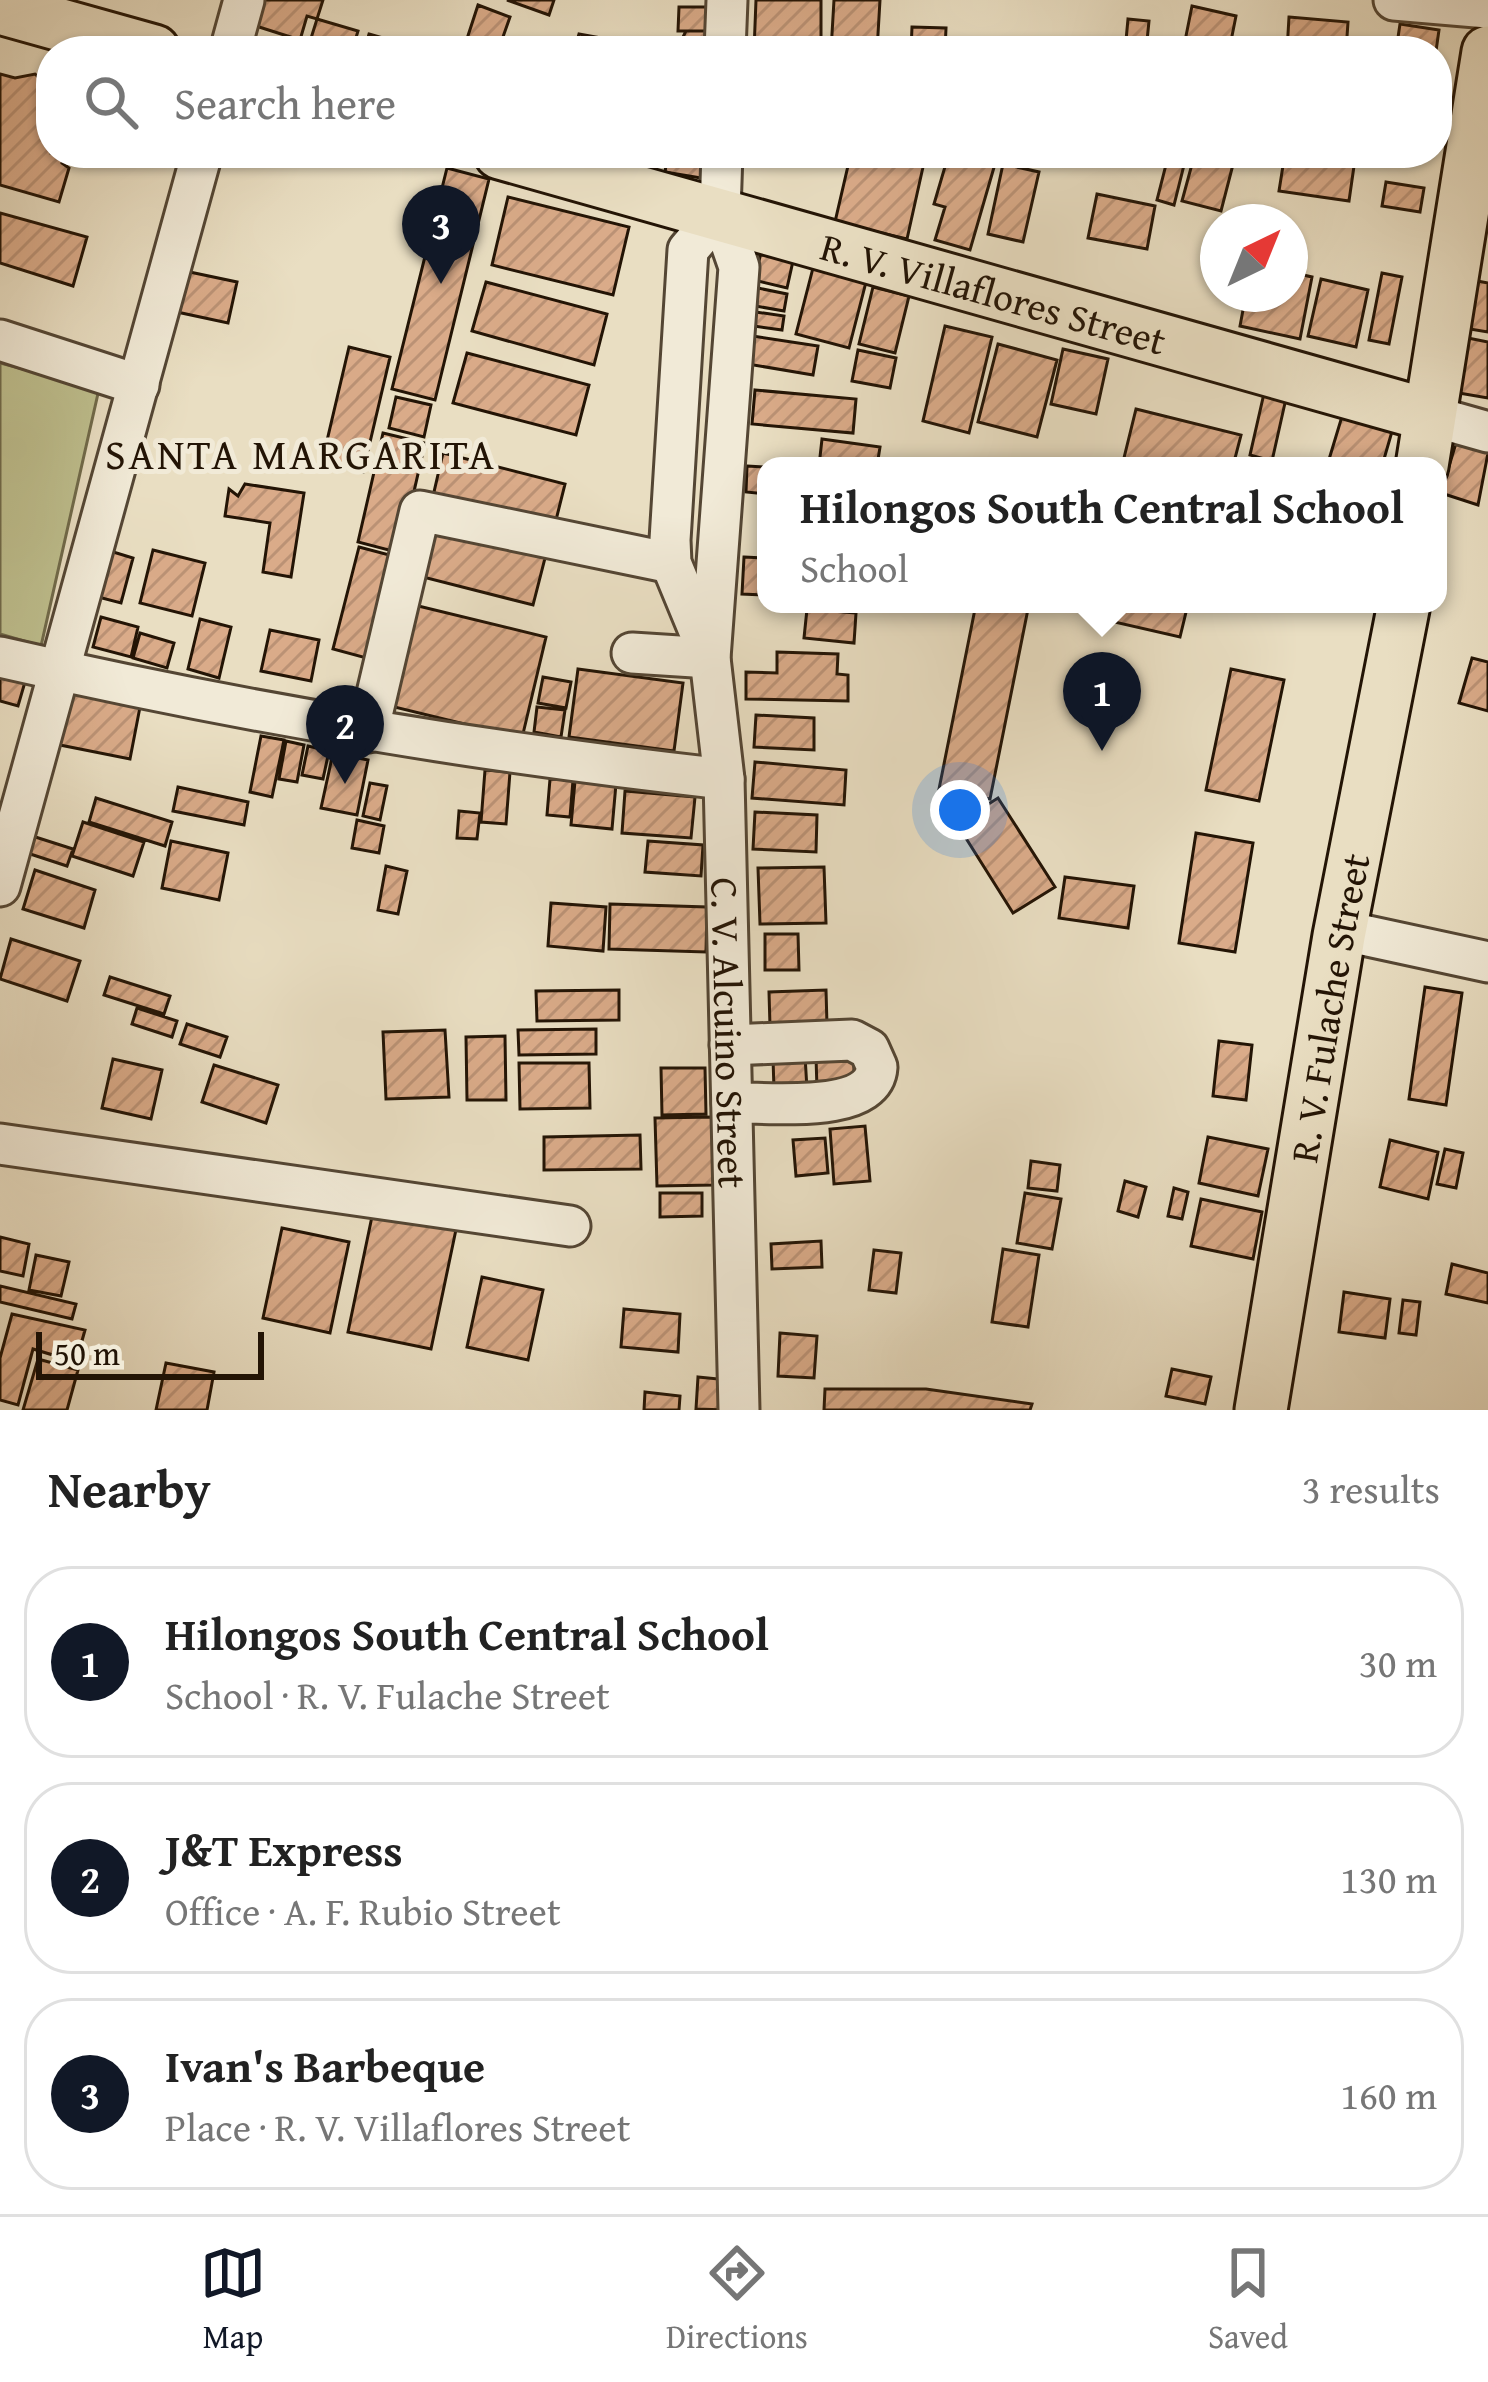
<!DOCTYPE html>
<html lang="en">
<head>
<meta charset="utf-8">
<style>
	body { margin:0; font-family:"Gentium Book Plus",serif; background:#f6f6f6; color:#222 }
	.compass { position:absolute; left:1200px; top:204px; width:108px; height:108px; border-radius:50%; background:#fff; box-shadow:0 3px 9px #0004; rotate:43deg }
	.scale { position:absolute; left:36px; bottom:30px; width:228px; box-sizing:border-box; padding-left:12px; border:6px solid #231405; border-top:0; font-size:33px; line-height:42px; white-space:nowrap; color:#231405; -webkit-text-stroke:9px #f1ead7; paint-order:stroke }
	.you { position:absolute; left:960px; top:810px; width:42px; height:42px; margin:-30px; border:9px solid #fff; border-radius:50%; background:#1a73e8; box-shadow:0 0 0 18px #1a73e833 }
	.badge { display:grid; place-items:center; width:78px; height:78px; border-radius:50%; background:#111827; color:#fff; font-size:39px; font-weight:700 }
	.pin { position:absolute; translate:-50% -99px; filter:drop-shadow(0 3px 6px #0008) }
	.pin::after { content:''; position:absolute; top:63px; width:42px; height:36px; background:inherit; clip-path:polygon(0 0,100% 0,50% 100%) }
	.popup { position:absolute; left:757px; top:457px; width:690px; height:156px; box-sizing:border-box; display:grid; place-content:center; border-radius:24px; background:#fff; filter:drop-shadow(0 3px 9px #0005); font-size:39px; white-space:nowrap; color:#767676 }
	.popup b { font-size:45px; color:#222 }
	.popup::after { content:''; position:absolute; left:50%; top:100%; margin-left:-24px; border:24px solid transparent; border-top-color:#fff }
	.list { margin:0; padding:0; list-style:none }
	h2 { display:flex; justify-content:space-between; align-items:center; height:156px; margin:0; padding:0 48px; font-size:51px }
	h2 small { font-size:39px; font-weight:400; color:#767676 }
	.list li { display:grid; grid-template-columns:78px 1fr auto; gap:36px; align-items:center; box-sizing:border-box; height:192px; margin:0 24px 24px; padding:0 24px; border:3px solid #e0e0e0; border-radius:48px }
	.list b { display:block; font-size:45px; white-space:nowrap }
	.list p { margin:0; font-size:39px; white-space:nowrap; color:#767676 }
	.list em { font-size:39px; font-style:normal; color:#767676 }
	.icon { flex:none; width:66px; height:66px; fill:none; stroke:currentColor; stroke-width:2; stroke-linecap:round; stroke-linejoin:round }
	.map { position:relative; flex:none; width:1488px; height:1410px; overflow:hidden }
	.search { position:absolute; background:#fff; box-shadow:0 3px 9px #0004; left:36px; right:36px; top:36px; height:132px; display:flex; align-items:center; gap:30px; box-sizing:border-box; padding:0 42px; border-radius:48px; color:#767676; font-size:45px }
	.sheet { height:804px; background:#fff }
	nav { display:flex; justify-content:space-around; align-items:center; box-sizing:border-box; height:168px; border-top:3px solid #e0e0e0; background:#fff; font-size:33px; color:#767676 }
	nav a { display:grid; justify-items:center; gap:6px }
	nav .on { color:#111827 }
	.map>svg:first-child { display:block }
	.park { fill:#bebf8e; stroke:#706a4a; stroke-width:3 }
	.building { fill:url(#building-hatch); stroke:#231405; stroke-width:3 }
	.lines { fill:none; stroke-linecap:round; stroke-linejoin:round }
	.minor-casing { stroke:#544634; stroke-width:45 }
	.major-casing { stroke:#231405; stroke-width:57 }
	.minor { stroke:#f1ead7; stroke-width:39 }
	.major { stroke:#e9dec2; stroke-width:51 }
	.labels { text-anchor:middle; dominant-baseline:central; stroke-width:10; stroke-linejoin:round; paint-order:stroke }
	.street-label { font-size:39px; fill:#231405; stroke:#f1ead7 }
	.neighbourhood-label { font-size:42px; letter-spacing:3px; fill:#231405; stroke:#f1ead7 }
</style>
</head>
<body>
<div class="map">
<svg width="1488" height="1410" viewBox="0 0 1488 1410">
	<defs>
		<pattern id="building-hatch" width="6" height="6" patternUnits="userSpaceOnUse" patternTransform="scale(3)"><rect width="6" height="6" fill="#daab89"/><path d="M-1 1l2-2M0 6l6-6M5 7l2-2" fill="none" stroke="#bb9275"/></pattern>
	</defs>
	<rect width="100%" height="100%" fill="#e9dec2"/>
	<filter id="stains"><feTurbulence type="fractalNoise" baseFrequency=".00167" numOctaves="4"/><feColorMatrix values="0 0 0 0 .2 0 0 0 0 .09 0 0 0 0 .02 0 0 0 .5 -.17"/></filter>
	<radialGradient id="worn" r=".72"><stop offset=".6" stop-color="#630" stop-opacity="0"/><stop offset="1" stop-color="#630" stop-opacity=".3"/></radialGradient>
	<path class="park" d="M0 363 99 389 41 646 0 634Z"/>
	<path class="building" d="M261 0H323L317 19 307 16 300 40 253 25Z
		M507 0H554L549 15Z
		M756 0H821V51H754Z
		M834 0H880L877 51H831Z
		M478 5 510 17 498 51H463Z
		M1192 6 1236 16 1229 51H1183Z
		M679 7H708L709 31H678Z
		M1289 17 1348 22 1346 51H1287Z
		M317 19 358 31 352 51H307Z
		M1128 19 1149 21 1146 51H1125Z
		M1400 24 1439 30 1436 51H1396Z
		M912 27 946 28 945 51H911Z
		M686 31H709L710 51H676Z
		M369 34 411 46 410 51H364Z
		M579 34 662 49V51H574Z
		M0 74 15 78 35 74 51 89V153H64L62 163 69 168 59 202 0 185Z
		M668 153H704L701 178 665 172Z
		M851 153 923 167 907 239 835 222Z
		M949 153 997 157 970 250 935 240 945 207 934 204Z
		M1169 153H1187L1174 205 1157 200Z
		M1195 153H1236L1221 211 1182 201Z
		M1285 153 1355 159 1349 201 1279 191Z
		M1003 164 1039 172 1023 242 988 234Z
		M447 168 489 179 435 400 392 389Z
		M1386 182 1424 188 1420 212 1382 206Z
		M1097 194 1155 206 1147 249 1088 238Z
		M508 197 629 227 613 295 492 265Z
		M0 213 87 237 73 286 0 263Z
		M761 253 793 261 787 288 754 280Z
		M813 268 866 282 849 348 796 334Z
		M185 271 237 282 228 323 177 312Z
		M1290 272 1312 277 1300 339 1240 326 1246 294H1290Z
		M1382 273 1402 277 1389 344 1369 340Z
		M1321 279 1368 290 1356 347 1308 336Z
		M1467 279 1488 283V332L1458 327Z
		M486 282 607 314 594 365 472 331Z
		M753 287 787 294 784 311 750 305Z
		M873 287 909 296 895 353 859 344Z
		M749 311 784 316 782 330 747 325Z
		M945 326 992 337 969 433 923 421Z
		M746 335 818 346 813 375 742 363Z
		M1468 338 1488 342V398L1459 393Z
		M998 344 1057 360 1037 437 978 422Z
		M349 347 390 357 363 472 322 462Z
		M1063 349 1108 359 1096 414 1051 404Z
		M858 350 896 358 890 388 852 381Z
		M467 353 589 385 576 435 453 403Z
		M1265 389 1287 394 1272 461 1250 455Z
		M755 390 856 399 853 433 752 424Z
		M396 397 431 405 424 437 389 428Z
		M1136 409 1241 435 1233 466H1122Z
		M1343 413 1393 428 1382 466H1327Z
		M383 433 425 443 400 553 358 542Z
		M822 439 880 447 877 466H819Z
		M1456 443 1488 453 1478 505 1441 493Z
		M443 453 565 484 552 536 431 505Z
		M747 466 766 467V494L746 492Z
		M245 484 304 493 291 577 263 572 270 523 225 516 229 489 238 496Z
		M428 528 545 558 533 605 415 575Z
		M359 547 397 557 370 659 333 649Z
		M153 550 205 563 192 616 140 603Z
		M110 551 133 558 121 603 98 597Z
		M744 557 766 558V595L742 594Z
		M406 603 546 637 522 738 382 704Z
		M976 604H1029L990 799 939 789Z
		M1091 604H1188L1180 637 1088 616Z
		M807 609 856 613 854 643 804 638Z
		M101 617 138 627 131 657 93 647Z
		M200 619 231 627 219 678 188 669Z
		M270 630 319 640 311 681 261 671Z
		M140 633 174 643 167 668 133 658Z
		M777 652 838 654 837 674 848 675V701L746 699V672L777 673Z
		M1472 658 1488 662V711L1459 703Z
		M578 669 683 683 674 751 569 737Z
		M1231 669 1284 680 1259 801 1206 790Z
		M0 673 25 682 18 706 0 701Z
		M543 677 571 682 566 708 538 703Z
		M70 693 140 707 130 759 60 745Z
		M537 707 565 710 561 737 534 732Z
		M756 715 814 718V750L754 747Z
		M261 736 284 740 272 797 250 792Z
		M286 741 304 745 297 782 279 779Z
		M308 746 329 751 323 779 302 775Z
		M333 753 368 760 357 815 321 808Z
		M755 762 846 770 844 805 752 798Z
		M485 770 510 772 506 824 481 822Z
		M550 779 573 780 570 817 547 815Z
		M575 781 616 784 612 829 571 825Z
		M370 783 387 786 380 820 363 816Z
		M178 787 248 802 244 825 173 811Z
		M625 791 695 797 691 838 622 833Z
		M96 798 172 822 165 846 89 822Z
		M998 798 1055 887 1013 913 957 824Z
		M459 811 480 813 477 839 457 838Z
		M755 812 817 815 816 852 753 849Z
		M357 820 384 826 379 853 352 848Z
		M83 822 144 842 133 876 72 856Z
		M1196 833 1253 843 1235 952 1179 943Z
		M26 834 73 849 67 866 21 851Z
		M171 841 228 853 219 900 162 888Z
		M648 841 703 845 701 876 645 872Z
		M386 866 407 871 398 914 378 910Z
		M824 867 826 923 760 924 758 868Z
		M35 870 95 890 84 928 23 909Z
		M1065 877 1134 886 1128 928 1059 918Z
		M551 903 606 907 603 951 548 946Z
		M610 904 707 907 706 952 609 949Z
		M765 934H798L799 970H765Z
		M11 939 80 961 67 1001 0 979Z
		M110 977 170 996 164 1014 104 995Z
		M1425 987 1462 993 1446 1105 1409 1099Z
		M619 990V1020L537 1021 536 991Z
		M826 990 827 1025 770 1026 769 992Z
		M137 1008 177 1021 172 1037 132 1024Z
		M187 1024 227 1037 220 1057 180 1044Z
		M596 1029V1054L519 1055 518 1030Z
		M445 1030 449 1097 386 1099 383 1032Z
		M505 1036 506 1100H467L466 1037Z
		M1219 1041 1252 1045 1246 1100 1213 1096Z
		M805 1056 807 1089 774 1090 773 1058Z
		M816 1057H854V1089H817Z
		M113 1059 162 1070 151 1119 102 1108Z
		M519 1063H589L590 1108 520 1109Z
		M214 1065 278 1085 266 1123 202 1102Z
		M661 1068H705L706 1114 662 1115Z
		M713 1117 714 1185 657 1186 655 1118Z
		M865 1126 870 1181 834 1184 830 1129Z
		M640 1135 641 1169 544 1170V1137Z
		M1208 1137 1268 1149 1258 1196 1199 1183Z
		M825 1138 828 1173 796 1176 793 1140Z
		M1390 1140 1438 1152 1428 1199 1380 1187Z
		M1445 1149 1463 1153 1456 1188 1437 1184Z
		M1031 1161 1060 1165 1057 1191 1028 1188Z
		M1125 1181 1146 1187 1138 1217 1118 1211Z
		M1174 1188 1188 1192 1182 1219 1168 1216Z
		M660 1193H702V1216L660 1217Z
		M1025 1193 1061 1199 1052 1249 1017 1243Z
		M1201 1199 1262 1212 1253 1259 1191 1246Z
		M375 1202 458 1220 431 1349 348 1332Z
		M282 1228 349 1242 330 1333 263 1318Z
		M0 1237 29 1244 23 1276 0 1271Z
		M821 1241 822 1267 772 1269 771 1244Z
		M1003 1249 1039 1255 1028 1327 992 1322Z
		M874 1250 901 1253 896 1293 869 1290Z
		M36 1255 69 1262 61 1296 29 1290Z
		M1452 1264 1488 1273V1303L1446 1294Z
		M482 1277 543 1290 528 1360 467 1347Z
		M0 1286 76 1304 72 1319 0 1302Z
		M1344 1292 1390 1299 1385 1338 1339 1332Z
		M1403 1300 1420 1302 1416 1335 1399 1333Z
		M624 1309 680 1314 678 1352 621 1347Z
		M12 1314 85 1330 76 1362 33 1349 18 1405 0 1400V1358Z
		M780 1333 817 1336 814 1378 778 1376Z
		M38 1359 78 1370 67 1410H23Z
		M166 1363 214 1372 207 1410H156Z
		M1172 1369 1211 1377 1205 1404 1166 1396Z
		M698 1377 729 1380 727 1410 696 1409Z
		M825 1389H926L1032 1404 1030 1410H824Z
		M645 1392 680 1396 679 1410H644Z"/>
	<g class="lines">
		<g class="minor-casing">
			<g id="minor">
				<path d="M1394 0 1488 8"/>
				<path d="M230 51 244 0"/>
				<path d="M725 51 727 0"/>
				<path id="s1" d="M722 153 720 212 739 267 710 658 724 779 739 1410"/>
				<path d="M0 340 139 385"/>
				<path d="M1428 415 1488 432"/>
				<path d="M632 653 710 658"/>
				<path d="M709 655 671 563 670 540 688 250 720 212"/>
				<path d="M0 657C239 712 480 752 724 779"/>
				<path d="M368 732 420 511 671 563"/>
				<path d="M0 886 202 153"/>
				<path d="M1340 930 1488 962"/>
				<path d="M730 1045 852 1040 869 1049 877 1067C874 1115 770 1102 732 1103"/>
				<path d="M0 1144 570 1226"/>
			</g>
		</g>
		<g class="major-casing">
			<g id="major">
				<path d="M0 8 154 51"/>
				<path id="s2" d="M500 153 1428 415"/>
				<path d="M1422 466 1488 52"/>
				<path id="s3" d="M1261 1410 1339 936 1404 604"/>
			</g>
		</g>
		<use href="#minor" class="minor"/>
		<use href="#major" class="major"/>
	</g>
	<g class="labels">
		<g class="street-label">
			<text stroke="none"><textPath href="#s2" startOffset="513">R. V. Villaflores Street</textPath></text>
			<text stroke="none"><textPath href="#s3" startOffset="408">R. V. Fulache Street</textPath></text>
			<text stroke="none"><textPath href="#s1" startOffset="885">C. V. Alcuino Street</textPath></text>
		</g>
		<g class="neighbourhood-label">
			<text x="301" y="453">SANTA MARGARITA</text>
		</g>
	</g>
	<rect width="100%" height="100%" filter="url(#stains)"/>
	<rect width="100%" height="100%" fill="url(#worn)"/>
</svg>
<svg class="compass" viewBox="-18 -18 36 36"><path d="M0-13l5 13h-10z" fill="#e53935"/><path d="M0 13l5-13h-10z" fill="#767676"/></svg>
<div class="scale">50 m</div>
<div class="you"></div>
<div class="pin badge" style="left:1102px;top:751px">1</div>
<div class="popup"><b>Hilongos South Central School</b>School</div>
<div class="pin badge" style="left:345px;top:784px">2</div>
<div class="pin badge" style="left:441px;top:284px">3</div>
<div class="search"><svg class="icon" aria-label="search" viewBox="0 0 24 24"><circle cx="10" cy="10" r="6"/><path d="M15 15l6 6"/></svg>Search here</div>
</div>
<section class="sheet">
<h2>Nearby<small>3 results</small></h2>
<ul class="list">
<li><span class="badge">1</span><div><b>Hilongos South Central School</b><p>School · R. V. Fulache Street</p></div><em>30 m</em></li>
<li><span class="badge">2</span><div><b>J&amp;T Express</b><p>Office · A. F. Rubio Street</p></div><em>130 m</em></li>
<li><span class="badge">3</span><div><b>Ivan's Barbeque</b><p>Place · R. V. Villaflores Street</p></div><em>160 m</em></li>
</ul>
</section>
<nav>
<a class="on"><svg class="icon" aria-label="map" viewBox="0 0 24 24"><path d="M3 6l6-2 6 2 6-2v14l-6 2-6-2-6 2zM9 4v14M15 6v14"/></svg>Map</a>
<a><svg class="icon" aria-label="directions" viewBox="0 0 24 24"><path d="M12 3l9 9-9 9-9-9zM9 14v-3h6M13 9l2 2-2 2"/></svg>Directions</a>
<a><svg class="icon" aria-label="saved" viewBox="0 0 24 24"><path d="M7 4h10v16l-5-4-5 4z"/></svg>Saved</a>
</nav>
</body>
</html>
